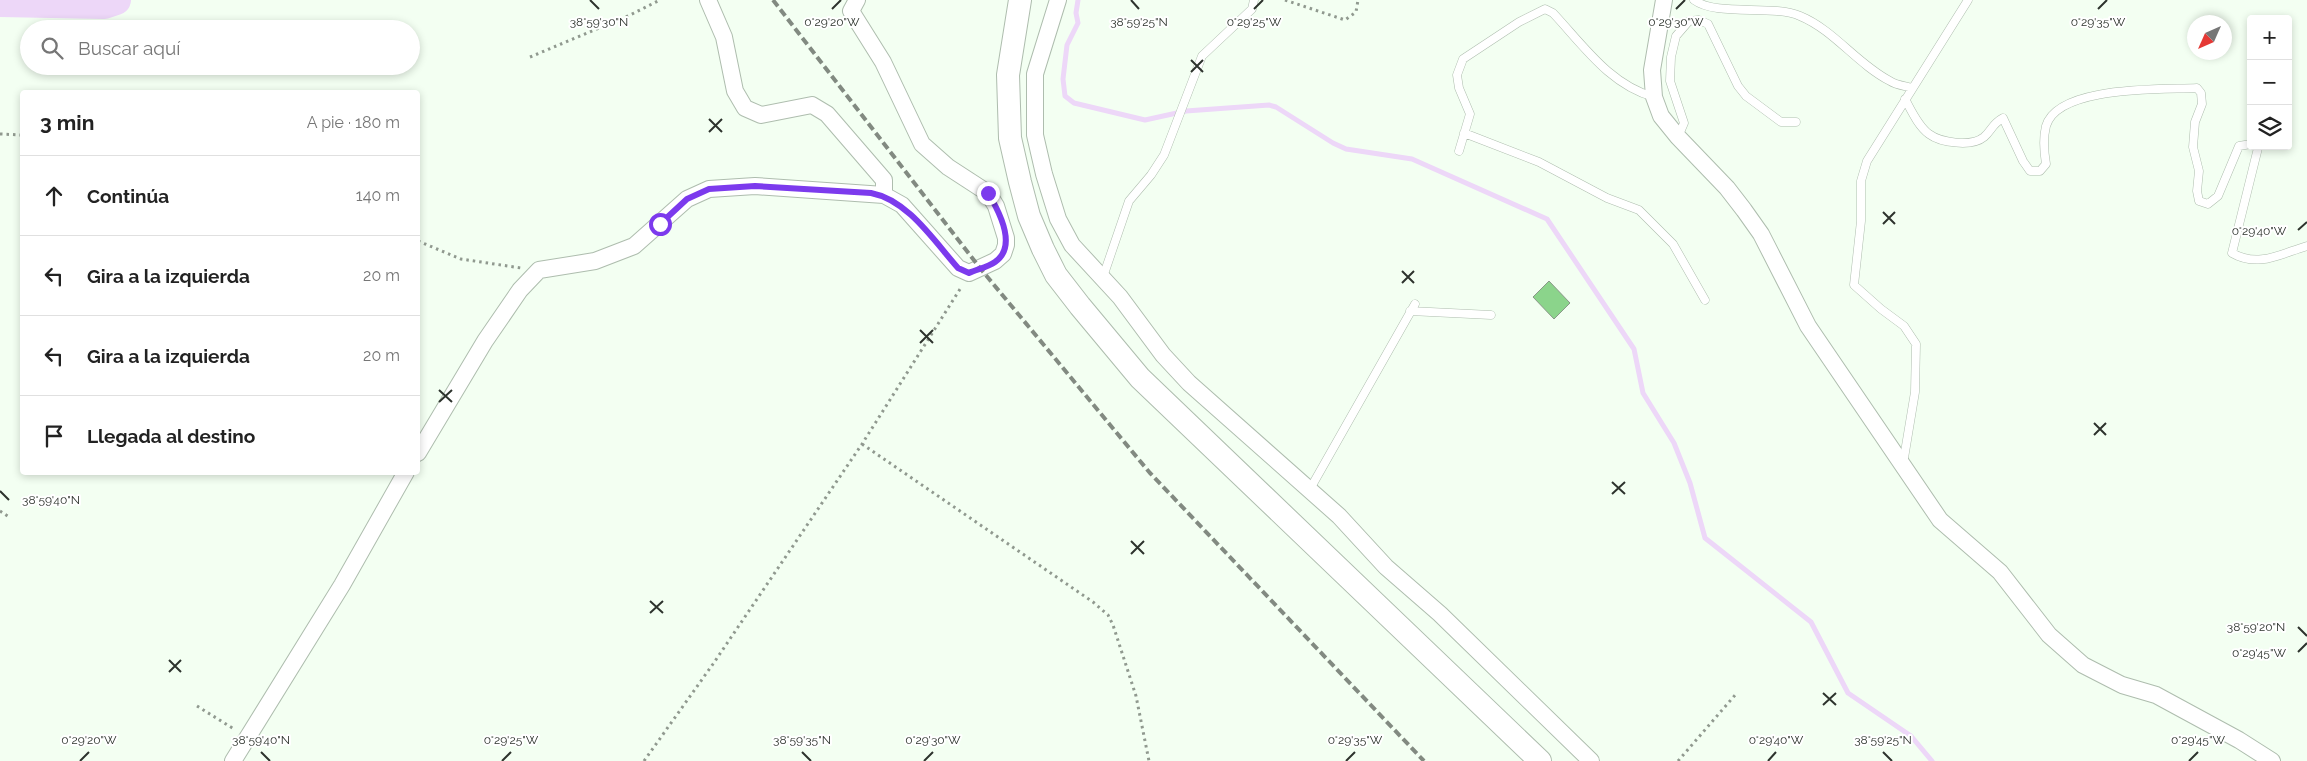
<!DOCTYPE html>
<html lang="es">
<head>
<meta charset="utf-8">
<style>
	body { margin:0; font-family:Raleway,sans-serif; background:#f2f2f2; color:#222 }
	.controls { position:absolute; right:15px; top:15px; display:grid; overflow:hidden; border-radius:5px; box-shadow:0 2px 8px #0003 }
	.controls button { width:45px; height:45px; display:grid; place-items:center; padding:0; border:0; border-bottom:1px solid #e0e0e0; background:#fff; color:#222; font:25px sans-serif }
	.compass { position:absolute; left:2187px; top:15px; width:45px; height:45px; border-radius:50%; background:#fff; box-shadow:0 2px 8px #0003; rotate:225deg }
	.stop { position:absolute; width:15px; height:15px; margin:-11px; border:4px solid #7c3aed; border-radius:50%; background:#fff }
	.stop.end { background:#7c3aed; border-color:#fff; box-shadow:0 1px 5px #0008 }
	.list { margin:0; padding:0; list-style:none }
	h2 { display:flex; justify-content:space-between; align-items:center; height:65px; margin:0; padding:0 20px; font-size:21px }
	h2 small { font-size:16px; font-weight:400; color:#767676 }
	.list li { display:grid; grid-template-columns:32px 1fr auto; gap:15px; align-items:center; box-sizing:border-box; height:80px; padding:0 20px; border-top:1px solid #e0e0e0 }
	.list b { display:block; font-size:19px; white-space:nowrap }
	.list em { font-size:16px; font-style:normal; color:#767676 }
	.icon { flex:none; width:28px; height:28px; fill:none; stroke:currentColor; stroke-width:2; stroke-linecap:round; stroke-linejoin:round }
	.map { position:relative; flex:none; width:2307px; height:761px; overflow:hidden }
	.search { position:absolute; background:#fff; box-shadow:0 2px 8px #0003; left:20px; top:20px; width:400px; height:55px; display:flex; align-items:center; gap:12px; box-sizing:border-box; padding:0 18px; border-radius:28px; color:#767676; font-size:19px }
	.panel { position:absolute; background:#fff; box-shadow:0 2px 8px #0003; left:20px; top:90px; width:400px; height:385px; border-radius:5px }
	.map>svg:first-child { display:block }
	.lines { fill:none; stroke-linecap:round; stroke-linejoin:round }
	.stream { stroke:#edd7f8; stroke-width:5 }
	.river { stroke:#edd7f8; stroke-width:30 }
	.building { fill:#8bd48b; stroke:#8a9889 }
	.service-casing { stroke:#aebdae; stroke-width:9 }
	.minor-casing { stroke:#aebdae; stroke-width:18 }
	.secondary-casing { stroke:#aebdae; stroke-width:24 }
	.path { stroke:#90998f; stroke-width:3; stroke-dasharray:2.5 4; stroke-linecap:butt }
	.service { stroke:#fff; stroke-width:8 }
	.minor { stroke:#fff; stroke-width:16 }
	.secondary { stroke:#fff; stroke-width:22 }
	.rail { stroke:#828a81; stroke-width:4; stroke-dasharray:8 4; stroke-linecap:butt }
	.route { stroke:#7c3aed; stroke-width:6 }
	.ticks { fill:none; stroke:#2d332d; stroke-width:2 }
	.ticks-label { font-size:12px; text-anchor:middle; fill:#2d332d; stroke:#fff; stroke-width:4; stroke-linejoin:round; paint-order:stroke }
</style>
</head>
<body>
<div class="map">
<svg width="2307" height="761" viewBox="0 0 2307 761">
	<rect width="100%" height="100%" fill="#f3fff2"/>
	<g class="lines">
		<path class="stream" d="M1078 0 1076 13 1078 23 1067 45 1063 79 1065 96 1074 103 1145 120 1186 111 1269 105 1276 107 1333 143 1346 149 1412 159 1547 219 1634 349 1643 393 1674 443 1690 483 1705 538 1811 622 1848 693 1911 736 1932 761
			M36 3 38 0"/>
		<path class="river" d="M0 2 104 4 116 0"/>
	</g>
	<path class="building" d="M1549 281 1570 303 1554 319 1533 297Z"/>
	<g class="lines">
		<g class="service-casing">
			<path id="service" d="M1694 0C1717 17 1772 4 1800 16 1834 30 1857 64 1890 81 1896 85 1905 86 1912 88
				M1905 99C1911 110 1918 126 1929 134 1941 143 1972 147 1984 137 1992 130 1992 124 2003 118L2023 161 2030 171H2040L2046 164C2044 152 2043 138 2046 126 2058 85 2163 90 2197 88L2201 93 2202 104 2195 122 2193 147 2199 171 2197 191 2199 201 2208 204 2218 196 2239 146 2251 144
				M1464 133 1539 162 1607 198 1639 210 1673 244 1705 300
				M1678 137 1684 123 1670 81 1671 57 1676 36 1689 21 1699 20 1708 24 1738 86 1746 96 1781 122H1796
				M2256 146 2258 148 2232 253C2258 268 2280 254 2307 246
				M1459 151 1470 114 1459 88 1457 75 1463 59 1519 22 1545 9 1553 13C1583 45 1610 85 1654 97
				M1103 277 1129 201 1151 175 1164 155 1202 56 1252 9 1254 0
				M1410 311 1491 315
				M1903 464 1915 392 1916 344 1904 326 1881 309 1854 285 1861 221V181L1867 161 1968 0
				M1310 489 1415 304"/>
		</g>
		<g class="minor-casing">
			<path id="minor" d="M708 0 724 37 735 91 745 108 761 115 812 105 827 114 884 180V195
				M1058 0 1035 74V135L1044 174 1058 219 1072 245 1120 297 1163 355 1189 383 1339 516 1386 567 1440 614 1591 761
				M1664 0 1652 70 1654 97 1661 116 1678 137 1727 188 1744 210 1761 234 1808 326 1940 520 2000 572 2049 635 2083 665 2122 685 2156 695 2239 740 2272 761
				M418 453 485 341 520 290 539 270 595 261 634 246 687 199 709 189 755 186 884 195 902 205 958 268 969 273 995 261 1003 254 1006 245V238L996 206 988 193 948 167 922 144 883 62 851 11 857 0
				M233 761 342 585 406 472"/>
		</g>
		<g class="secondary-casing">
			<path id="secondary" d="M1020 0 1008 75 1010 138 1020 182 1029 216 1043 249 1056 275 1080 306 1140 378 1540 761"/>
		</g>
		<path class="path" d="M1285 0 1345 20 1356 12 1358 0
			M530 57 628 16 660 0
			M0 134 22 135
			M418 241 461 259 521 268
			M862 444 1093 602 1108 615 1113 625 1136 696 1149 761
			M0 511 9 517
			M197 706 234 729
			M644 761 713 664 862 444 962 286
			M1678 761 1736 694"/>
		<use href="#service" class="service"/>
		<use href="#minor" class="minor"/>
		<use href="#secondary" class="secondary"/>
		<path class="rail" d="M773 0 980 268 1150 473 1424 761"/>
	</g>
	<g class="lines">
		<path class="route" d="M660 224 687 199 709 189 755 186 871 193C908 200 934 241 958 268L969 273C978 269 988 267 995 262 1018 246 999 211 988 193"/>
	</g>
	<path class="ticks" d="M590 0 599 9M1131 0 1139 9M832 9 841 0M1254 9 1263 0M1676 9 1685 0M2098 9 2107 0M1191 60 1203 72M1191 72 1203 60M709 119 722 132M709 132 722 119M1883 212 1895 224M1883 224 1895 212M2298 230 2307 222M1402 271 1414 283M1402 283 1414 271M920 330 933 343M920 343 933 330M439 390 452 402M439 402 452 390M2094 423 2106 435M2094 435 2106 423M1612 482 1625 494M0 491 9 500M1612 494 1625 482M1131 541 1144 554M1131 554 1144 541M650 601 663 613M650 613 663 601M2298 627 2307 636M2298 652 2307 643M169 660 181 672M169 672 181 660M1823 693 1836 705M1823 705 1836 693M261 752 270 761M802 752 811 761M1883 752 1892 761M80 761 89 752M502 761 511 752M924 761 933 752M1346 761 1355 752M1768 761 1776 752M2189 761 2198 752"/>
	<g class="ticks-label">
		<text x="599" y="26">38°59'30"N</text>
		<text x="832" y="26">0°29'20"W</text>
		<text x="1139" y="26">38°59'25"N</text>
		<text x="1254" y="26">0°29'25"W</text>
		<text x="2098" y="26">0°29'35"W</text>
		<text x="1676" y="26">0°29'30"W</text>
		<text x="2259" y="235">0°29'40"W</text>
		<text x="51" y="504">38°59'40"N</text>
		<text x="2256" y="631">38°59'20"N</text>
		<text x="2259" y="657">0°29'45"W</text>
		<text x="89" y="744">0°29'20"W</text>
		<text x="511" y="744">0°29'25"W</text>
		<text x="933" y="744">0°29'30"W</text>
		<text x="1355" y="744">0°29'35"W</text>
		<text x="1776" y="744">0°29'40"W</text>
		<text x="2198" y="744">0°29'45"W</text>
		<text x="261" y="744">38°59'40"N</text>
		<text x="802" y="744">38°59'35"N</text>
		<text x="1883" y="744">38°59'25"N</text>
	</g>
</svg>
<div class="controls">
<button>+</button>
<button>−</button>
<button><svg class="icon" aria-label="layers" viewBox="0 0 24 24"><path d="M12 4l9 5-9 5-9-5zM3 14l9 5 9-5"/></svg></button>
</div>
<svg class="compass" viewBox="-18 -18 36 36"><path d="M0-13l5 13h-10z" fill="#e53935"/><path d="M0 13l5-13h-10z" fill="#767676"/></svg>
<div class="stop" style="left:660px;top:224px"></div>
<div class="stop end" style="left:988px;top:193px"></div>
<div class="search"><svg class="icon" aria-label="search" viewBox="0 0 24 24"><circle cx="10" cy="10" r="6"/><path d="M15 15l6 6"/></svg>Buscar aquí</div>
<section class="panel">
<h2>3 min<small>A pie · 180 m</small></h2>
<ul class="list">
<li><svg class="icon" aria-label="ahead" viewBox="0 0 24 24"><path d="M12 20V5M6 11l6-6 6 6"/></svg><div><b>Continúa</b></div><em>140 m</em></li>
<li><svg class="icon" aria-label="left" viewBox="0 0 24 24"><path d="M17 20v-9H6M10 6l-5 5 5 5"/></svg><div><b>Gira a la izquierda</b></div><em>20 m</em></li>
<li><svg class="icon" aria-label="left" viewBox="0 0 24 24"><path d="M17 20v-9H6M10 6l-5 5 5 5"/></svg><div><b>Gira a la izquierda</b></div><em>20 m</em></li>
<li><svg class="icon" aria-label="arrive" viewBox="0 0 24 24"><path d="M6 21V4h12l-3 4 3 4H6"/></svg><div><b>Llegada al destino</b></div></li>
</ul>
</section>
</div>
</body>
</html>
